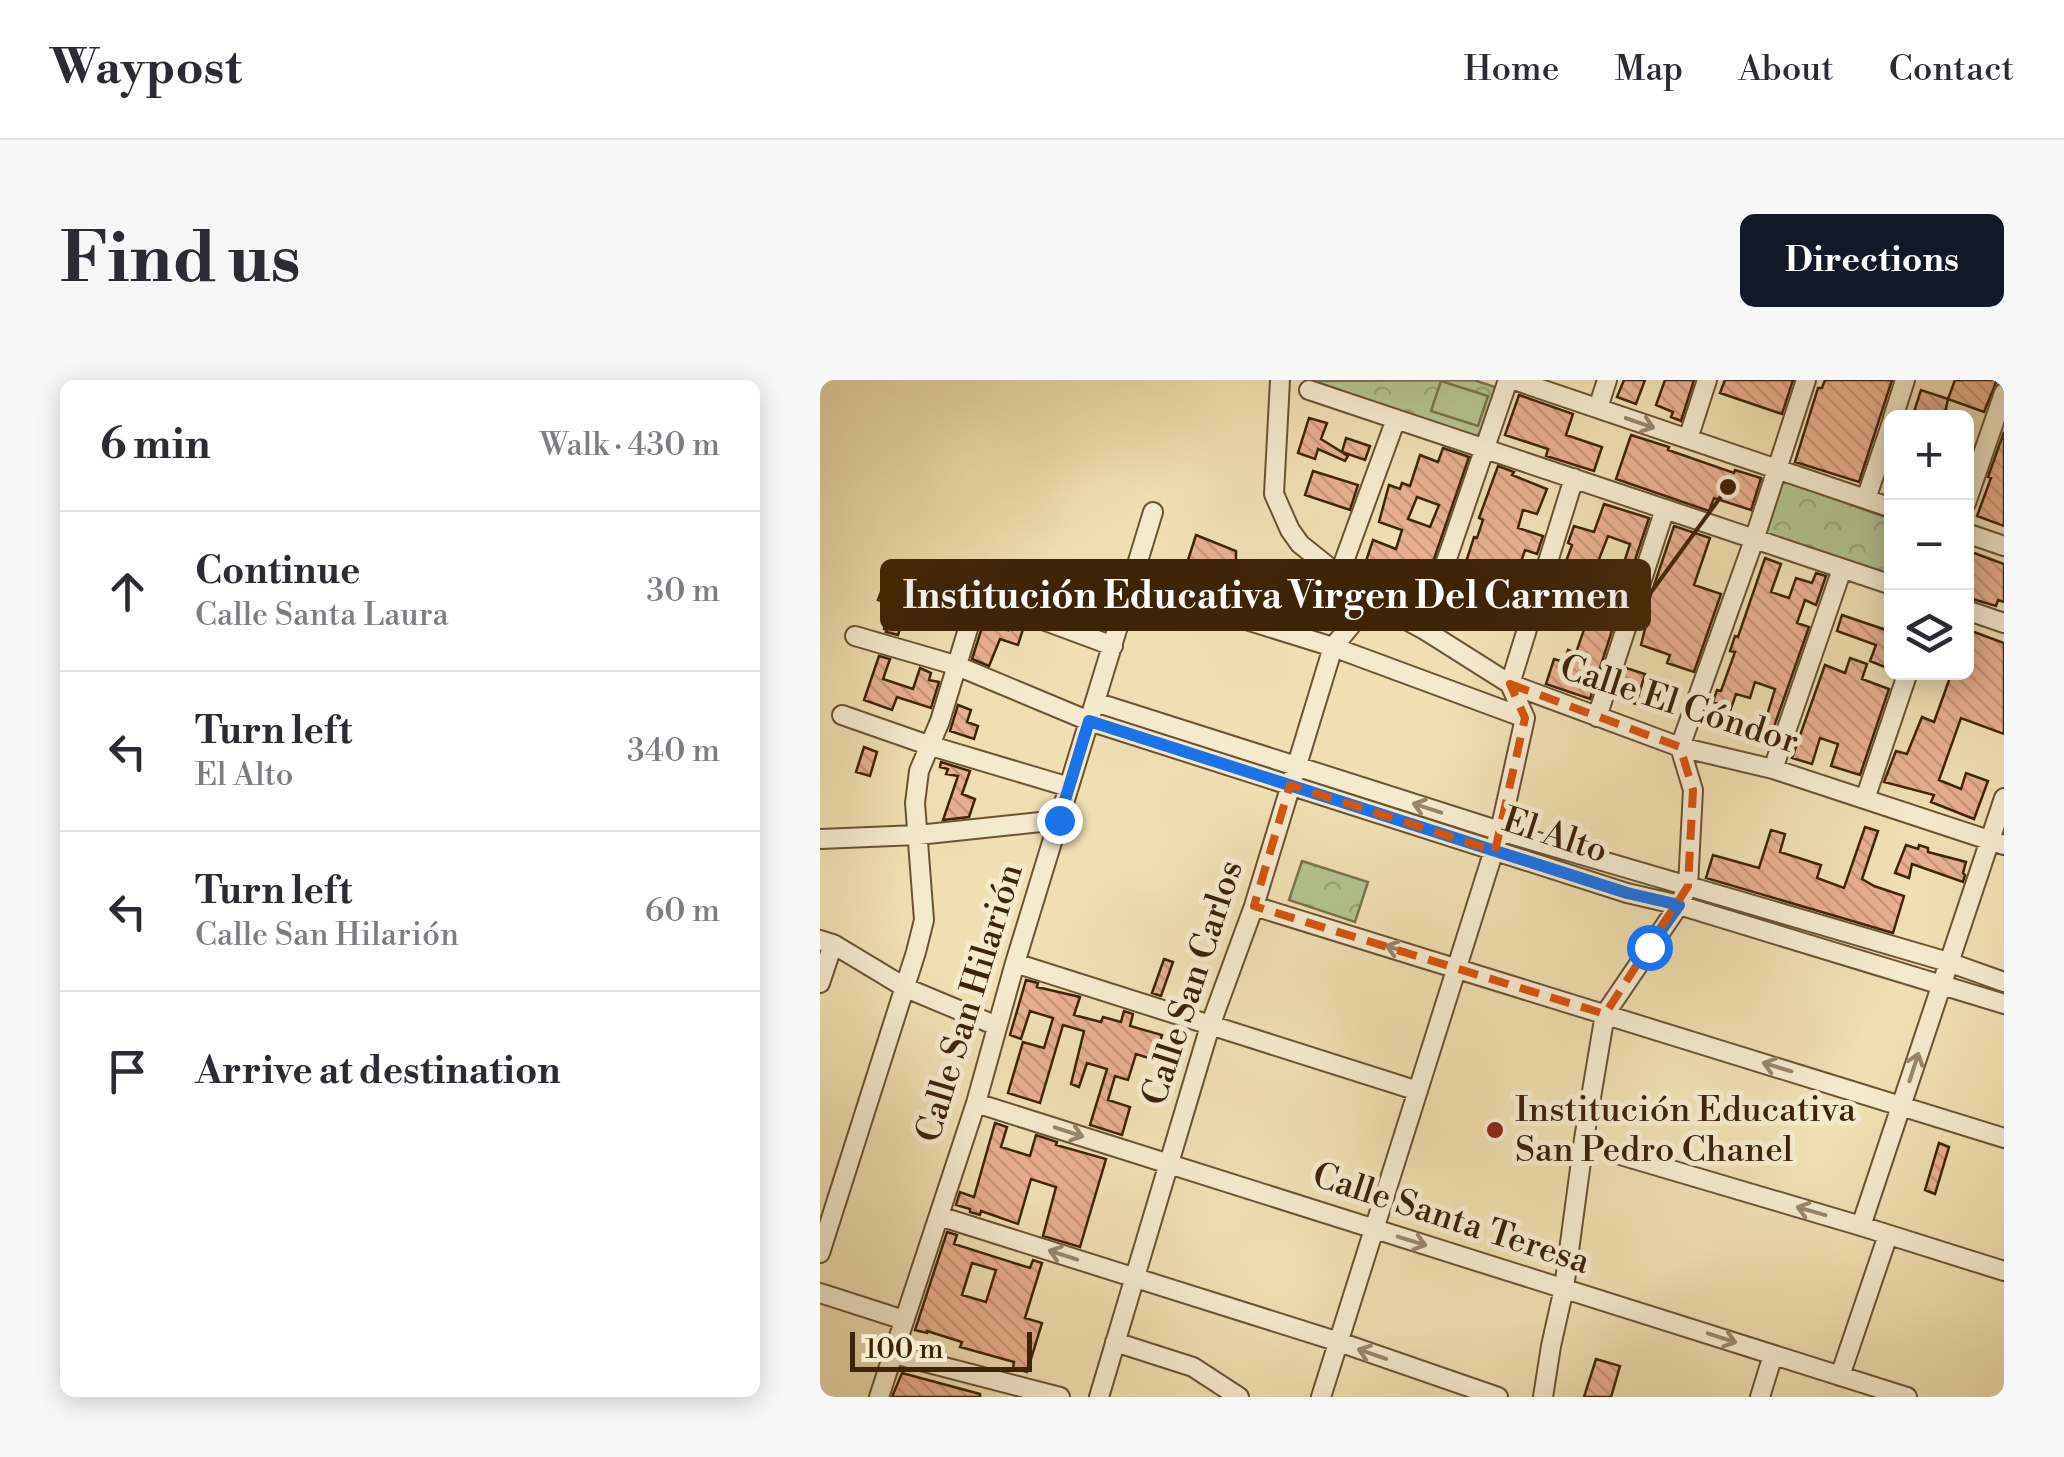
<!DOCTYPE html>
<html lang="en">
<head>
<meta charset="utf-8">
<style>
	body { margin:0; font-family:"Libre Bodoni",serif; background:#f7f7f7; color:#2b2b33 }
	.controls { position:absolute; right:30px; top:30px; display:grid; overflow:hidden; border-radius:15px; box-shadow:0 5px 25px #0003 }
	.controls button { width:90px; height:90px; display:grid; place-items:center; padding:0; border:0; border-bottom:2px solid #e1e1e2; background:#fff; color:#2b2b33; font:50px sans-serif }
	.scale { position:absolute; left:30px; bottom:25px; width:182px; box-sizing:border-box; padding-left:10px; border:5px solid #3f2305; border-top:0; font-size:28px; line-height:35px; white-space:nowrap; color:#3f2305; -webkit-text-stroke:8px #f6eacc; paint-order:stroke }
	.stop { position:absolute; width:30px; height:30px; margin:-22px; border:8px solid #1a73e8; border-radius:50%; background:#fff }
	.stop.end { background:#1a73e8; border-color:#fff; box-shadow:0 2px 10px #0008 }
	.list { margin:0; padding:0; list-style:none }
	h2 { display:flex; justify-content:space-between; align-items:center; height:130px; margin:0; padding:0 40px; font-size:42px }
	h2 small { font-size:32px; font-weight:400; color:#7c7c81 }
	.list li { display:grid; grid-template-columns:65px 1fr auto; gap:30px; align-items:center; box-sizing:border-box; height:160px; padding:0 40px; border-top:2px solid #e1e1e2 }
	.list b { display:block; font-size:38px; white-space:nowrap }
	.list p { margin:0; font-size:32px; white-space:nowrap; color:#7c7c81 }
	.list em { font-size:32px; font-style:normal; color:#7c7c81 }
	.icon { flex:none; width:55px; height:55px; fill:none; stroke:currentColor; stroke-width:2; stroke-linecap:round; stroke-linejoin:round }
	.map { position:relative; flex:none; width:1184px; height:1017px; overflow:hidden; border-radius:15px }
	header { display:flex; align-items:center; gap:60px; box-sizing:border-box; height:140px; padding:0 50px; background:#fff; border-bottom:2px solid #e1e1e2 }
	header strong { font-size:48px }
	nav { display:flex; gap:55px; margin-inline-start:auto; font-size:35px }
	.intro { display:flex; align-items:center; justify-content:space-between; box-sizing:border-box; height:240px; padding:0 60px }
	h1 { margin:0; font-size:70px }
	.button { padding:25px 45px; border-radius:15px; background:#111827; color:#fff; font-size:35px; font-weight:700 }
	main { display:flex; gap:60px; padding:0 60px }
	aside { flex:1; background:#fff; border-radius:15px; box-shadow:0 5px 25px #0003 }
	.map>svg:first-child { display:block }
	.park { fill:url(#park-crowns); stroke:#7a734a; stroke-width:2.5 }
	.garden { fill:#b4c390; stroke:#7a734a; stroke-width:2.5 }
	.building { fill:url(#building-back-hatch); stroke:#3f2305; stroke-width:2.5; fill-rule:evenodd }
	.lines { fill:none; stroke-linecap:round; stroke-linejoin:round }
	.minor-casing { stroke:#6c5230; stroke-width:22 }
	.minor { stroke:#f6eacc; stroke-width:18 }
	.oneway { stroke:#9a8668 }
	.route { stroke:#1a73e8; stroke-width:12 }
	.marked { fill:none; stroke:#d7540b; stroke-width:8; stroke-dasharray:20 12; stroke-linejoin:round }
	.poi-dot { fill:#8f2418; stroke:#f6eacc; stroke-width:4 }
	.labels { text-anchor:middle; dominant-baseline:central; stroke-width:10; stroke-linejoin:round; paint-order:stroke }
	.street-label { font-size:35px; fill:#3f2305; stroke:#f6eacc }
	.poi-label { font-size:35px; fill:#3f2305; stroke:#f6eacc; text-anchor:start }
	.leader { fill:none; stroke:#3f2305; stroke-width:4 }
	.callout-dot { fill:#3f2305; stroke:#f6eacc; stroke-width:4 }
	.callout { fill:#3f2305; stroke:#3f2305; stroke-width:4 }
	.callout-label { font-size:38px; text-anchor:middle; font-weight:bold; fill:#fff }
</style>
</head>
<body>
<header>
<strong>Waypost</strong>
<nav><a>Home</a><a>Map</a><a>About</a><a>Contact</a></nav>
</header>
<div class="intro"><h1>Find us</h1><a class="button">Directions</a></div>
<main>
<aside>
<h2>6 min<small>Walk · 430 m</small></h2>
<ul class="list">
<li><svg class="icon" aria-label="ahead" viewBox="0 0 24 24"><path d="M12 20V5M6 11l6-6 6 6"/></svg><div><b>Continue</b><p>Calle Santa Laura</p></div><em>30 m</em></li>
<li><svg class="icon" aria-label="left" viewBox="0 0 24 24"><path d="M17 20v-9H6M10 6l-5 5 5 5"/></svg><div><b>Turn left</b><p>El Alto</p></div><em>340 m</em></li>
<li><svg class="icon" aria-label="left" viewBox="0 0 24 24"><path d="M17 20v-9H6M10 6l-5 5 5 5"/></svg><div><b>Turn left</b><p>Calle San Hilarión</p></div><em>60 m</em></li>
<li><svg class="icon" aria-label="arrive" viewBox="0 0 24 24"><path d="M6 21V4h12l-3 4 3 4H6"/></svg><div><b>Arrive at destination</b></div></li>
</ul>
</aside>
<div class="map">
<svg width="1184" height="1017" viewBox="0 0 1184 1017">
	<defs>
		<pattern id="park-crowns" width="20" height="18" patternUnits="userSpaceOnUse" patternTransform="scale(2.5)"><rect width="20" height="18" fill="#b4c390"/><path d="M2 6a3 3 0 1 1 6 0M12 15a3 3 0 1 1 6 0" fill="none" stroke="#9ca77b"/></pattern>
		<pattern id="building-back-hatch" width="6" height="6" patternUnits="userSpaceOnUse" patternTransform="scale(2.5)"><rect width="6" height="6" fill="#e8b08e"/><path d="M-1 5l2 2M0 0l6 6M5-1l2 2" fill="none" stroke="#c89779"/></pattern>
	</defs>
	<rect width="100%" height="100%" fill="#f1dfb1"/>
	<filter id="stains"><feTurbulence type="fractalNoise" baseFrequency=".002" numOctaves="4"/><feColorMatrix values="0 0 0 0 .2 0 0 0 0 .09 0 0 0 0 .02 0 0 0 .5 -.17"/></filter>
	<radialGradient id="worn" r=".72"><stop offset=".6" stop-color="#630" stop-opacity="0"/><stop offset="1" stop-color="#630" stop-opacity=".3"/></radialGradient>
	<path class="park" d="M654 0 678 8 662 59 493 1Z
		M961 100 1071 139V199L942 155Z
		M482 481 548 502 535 542 469 520Z"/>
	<path class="garden" d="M621 1 668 16 658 46 611 31Z"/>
	<path class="building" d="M804 0H825L816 24 797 17Z
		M845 0H874L861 41 851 37 853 32 836 25Z
		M905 0H973L962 34 900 13Z
		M1005 0H1072L1039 102 975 82 998 8H1002Z
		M1135 0H1177L1164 32 1128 19 1124 38H1092L1101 10 1128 19Z
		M699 15 753 34 746 55 782 67 774 91 726 76 728 69 685 55Z
		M489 38 507 43 501 59 528 76 525 81 498 69 495 79 478 73Z
		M1184 52V146L1157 136 1171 98 1168 97Z
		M811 55 849 67 848 70 914 93 915 90 941 98 931 130 894 118 889 131 796 99Z
		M526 58 550 66 545 80 522 72Z
		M623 68 649 77 603 211 576 202 578 195 545 184 553 160 576 169 582 150 559 142 569 105 580 109 582 103 590 106 600 75 618 82ZM597 117 619 125 610 147 588 139Z
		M678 86 694 92 692 95 727 109 717 134 703 130 698 148 723 156 717 174 705 170 693 206 649 191 652 181 647 179 654 157 657 158 663 140 659 138Z
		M493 91 538 105 530 130 485 115Z
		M784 124 829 138 807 204 792 198 797 184 803 186 810 164 788 156 774 192 762 188 755 208 738 203 752 165 748 163 754 146 774 152Z
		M854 146 890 158 874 205 901 214 874 292 847 283 850 275 821 265 829 233 825 232Z
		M376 155 416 171V190L388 183 378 213 359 208Z
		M1146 170 1184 184V222L1178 220 1176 226 1146 217Z
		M945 178 961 184 951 212 969 218 976 198 992 203 996 193 1006 196 996 225 985 220 977 243 989 247 949 361 940 358 955 309 935 302 930 318 916 314 905 345 891 341 898 323 893 322 897 310 901 311 915 272 910 271 915 256 918 257Z
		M65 201 92 210 78 255 66 252 67 250 64 249 71 224 58 220Z
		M774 220 799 229 770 319 726 304 734 279 744 282 748 270 756 273Z
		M1022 235 1072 252V290L1050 281 1056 265 1017 251Z
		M164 241 188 250 190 241 204 246 198 265 180 259 169 286 152 279Z
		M1146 249 1184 263V354L1141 338 1119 400 1141 409 1146 393 1168 401 1154 439 1111 422 1114 415 1064 402 1076 371 1087 374 1102 337 1114 342 1132 292H1146Z
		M59 276 70 279 63 299 93 309 100 288 111 293 109 300 119 302 111 328 77 317 72 330 44 320Z
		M1030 278 1047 284 1042 299 1069 309 1040 395 1011 386 1018 364 1000 358 992 384 972 378 1005 285 1025 293Z
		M806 288 825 294 816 324 797 318Z
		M138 325 151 330 147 342 158 346 154 359 130 351Z
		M44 367 57 372 50 396 36 392Z
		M121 382 150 391 142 414 155 419 149 437 123 440 138 396 126 394 128 389 120 387Z
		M1045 447 1058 451 1042 499 1054 506 1084 516 1073 553 886 498 893 475 939 488 951 450 965 454 960 472 1001 485 997 498 1024 508Z
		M1086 465 1098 469 1099 465 1108 468V472L1146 482 1143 493 1145 495 1143 502 1092 484 1089 498 1075 493Z
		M344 579 353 582 341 616 332 613Z
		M206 600 218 603 217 607 260 617 254 635 281 642 283 637 301 642 304 631 313 634 310 646 342 655 335 680 316 674 308 700 295 696 288 720 310 727 302 755 270 745 287 689 267 683 259 707 251 704 264 651 243 645 220 723 188 713 203 662 224 668 233 638 210 631 201 659 190 655Z
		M175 743 187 747 181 767 210 776 216 755 237 762 236 765 286 779 260 867 223 856 236 807 211 799 198 844 161 831 160 835 150 832V829L136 825 140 812 154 817Z
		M1119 763 1129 767 1115 814 1105 810Z
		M127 852 137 855 134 864 210 888 213 880 222 883 205 938 222 943 207 992 193 988 194 982 140 967 142 962 107 951V953L95 950ZM152 883 176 890 166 922 142 915Z
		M776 979 800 986 791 1017H764Z
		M82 993 160 1014V1017H72Z"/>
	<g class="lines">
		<g class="minor-casing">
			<path id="minor" d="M460 0 454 114 470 150 480 164 551 221 603 249 690 304 860 367 953 389 1184 465
				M694 0 1072 128
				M489 10 1072 205
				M778 28 787 0
				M1073 38 1085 0
				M868 59 887 0
				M1046 119 1072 42
				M1146 123 1184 13
				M1146 153 1184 166
				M72 191 158 216 293 266
				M519 195 576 39
				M310 208 394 230 513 267 705 338
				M1146 230 1184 243
				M603 249 688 0
				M35 256 135 285 269 341 807 513 859 525 1184 624
				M275 322 680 451 1128 582 1184 602
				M22 335 108 365 249 407
				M777 337 845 129
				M953 389 1022 189
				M1045 419 1088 292
				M0 459 98 455 239 440
				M434 526 1184 758
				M0 560 13 564 86 608 177 646
				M195 583 598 711
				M0 603 13 564
				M156 723 1087 1017
				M797 774 1041 846 1184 891
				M119 836 519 962 678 1017
				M1041 846 1184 418
				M0 873 96 572 104 540 95 423 99 391 120 341 158 216
				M0 913 84 940
				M295 962 373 987 419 1017
				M74 974 240 1017
				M1020 996 1068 855
				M59 1017 156 723 195 583 333 132
				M279 1017 390 646 434 526 513 267 551 221
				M501 1017 680 451 705 338 690 304 754 98
				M723 1017 731 966 744 908 764 759 785 634 859 525 868 506 873 410 860 367 934 160 986 0
				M940 1017 953 975"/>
		</g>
		<use href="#minor" class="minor"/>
	</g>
	<defs><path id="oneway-shaft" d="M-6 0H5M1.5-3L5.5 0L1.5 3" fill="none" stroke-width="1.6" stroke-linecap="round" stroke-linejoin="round" transform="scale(2.5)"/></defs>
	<g class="oneway">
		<use href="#oneway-shaft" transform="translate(820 43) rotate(19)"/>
		<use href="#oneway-shaft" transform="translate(607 428) rotate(-162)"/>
		<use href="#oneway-shaft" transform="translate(580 570) rotate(-163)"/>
		<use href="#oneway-shaft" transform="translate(957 687) rotate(-163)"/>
		<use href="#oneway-shaft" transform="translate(1094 687) rotate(-72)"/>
		<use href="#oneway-shaft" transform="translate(249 752) rotate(18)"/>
		<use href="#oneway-shaft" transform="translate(991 831) rotate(-164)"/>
		<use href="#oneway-shaft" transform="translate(592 861) rotate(17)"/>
		<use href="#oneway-shaft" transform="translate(243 875) rotate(-162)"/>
		<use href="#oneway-shaft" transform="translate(902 958) rotate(18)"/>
		<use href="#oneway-shaft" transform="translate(552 974) rotate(-161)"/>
	</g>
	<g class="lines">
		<path class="route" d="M239 440 269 341 807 513 859 525 829 567"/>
	</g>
	<path class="marked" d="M690 304 860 367 873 410 868 506 785 634 434 526 470 405 675 471 705 338Z"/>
	<circle class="poi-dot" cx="675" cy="750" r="10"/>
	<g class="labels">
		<g class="street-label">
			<text transform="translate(859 325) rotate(18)">Calle El Cóndor</text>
			<text transform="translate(735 456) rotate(18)">El Alto</text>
			<text transform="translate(373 603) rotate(-72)">Calle San Carlos</text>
			<text transform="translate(150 623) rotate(-73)">Calle San Hilarión</text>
			<text transform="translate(631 839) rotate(18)">Calle Santa Teresa</text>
		</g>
		<g class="poi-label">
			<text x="695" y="730">Institución Educativa<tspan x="695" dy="40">San Pedro Chanel</tspan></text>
		</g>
	</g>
	<path class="leader" d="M908 107L829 215"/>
	<circle class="callout-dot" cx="908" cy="107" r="10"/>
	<rect class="callout" x="62" y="181" width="767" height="68" rx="10"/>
	<g class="callout-label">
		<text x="446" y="228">Institución Educativa Virgen Del Carmen</text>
	</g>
	<rect width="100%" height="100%" filter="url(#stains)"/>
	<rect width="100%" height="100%" fill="url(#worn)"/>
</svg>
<div class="controls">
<button>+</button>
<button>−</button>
<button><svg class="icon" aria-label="layers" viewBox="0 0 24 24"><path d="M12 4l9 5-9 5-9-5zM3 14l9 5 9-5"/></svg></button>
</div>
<div class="scale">100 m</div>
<div class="stop" style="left:829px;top:567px"></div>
<div class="stop end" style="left:239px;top:440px"></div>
</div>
</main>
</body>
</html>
